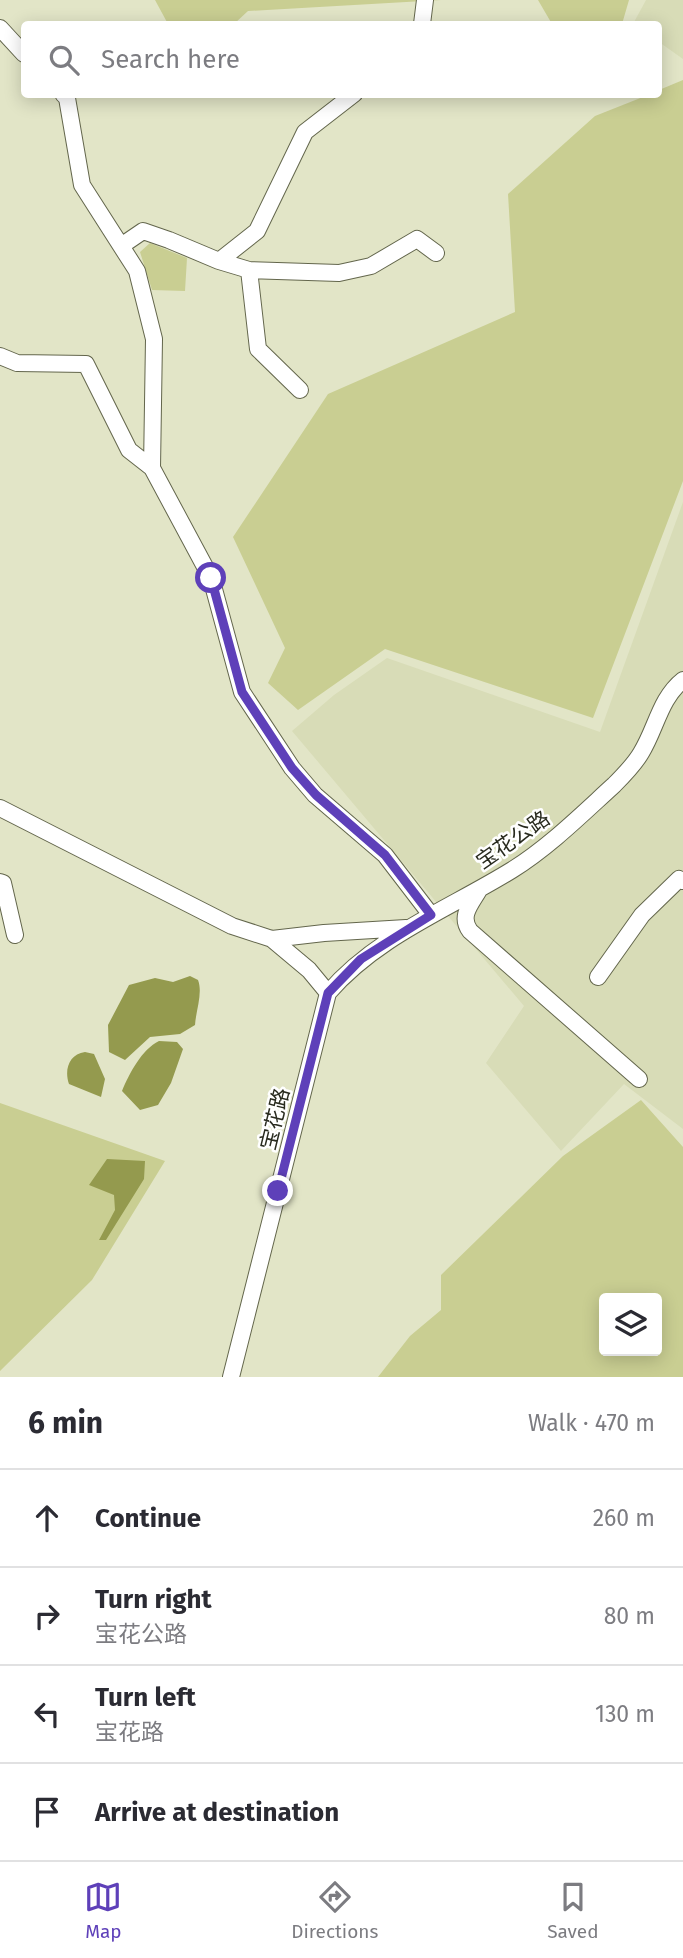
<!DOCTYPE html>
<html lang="en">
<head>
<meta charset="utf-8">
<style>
	body { margin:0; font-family:"Fira Sans","Noto Sans SC",sans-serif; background:#f2f2f3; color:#2b2b33 }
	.controls { position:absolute; right:21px; bottom:21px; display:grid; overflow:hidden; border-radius:7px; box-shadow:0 4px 18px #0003 }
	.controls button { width:63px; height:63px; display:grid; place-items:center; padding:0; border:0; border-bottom:2px solid #e1e1e2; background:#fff; color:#2b2b33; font:35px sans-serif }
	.stop { position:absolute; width:21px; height:21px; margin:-16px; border:5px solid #5e40b9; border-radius:50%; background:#fff }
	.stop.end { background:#5e40b9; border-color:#fff; box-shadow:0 2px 7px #0008 }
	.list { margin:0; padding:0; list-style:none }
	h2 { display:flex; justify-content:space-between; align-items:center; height:91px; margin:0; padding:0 28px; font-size:30px }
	h2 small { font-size:23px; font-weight:400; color:#7c7c81 }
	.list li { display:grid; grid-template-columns:46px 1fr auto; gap:21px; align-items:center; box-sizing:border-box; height:98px; padding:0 28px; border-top:2px solid #e1e1e2 }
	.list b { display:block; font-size:26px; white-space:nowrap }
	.list p { margin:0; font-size:23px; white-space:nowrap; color:#7c7c81 }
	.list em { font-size:23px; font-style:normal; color:#7c7c81 }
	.icon { flex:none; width:38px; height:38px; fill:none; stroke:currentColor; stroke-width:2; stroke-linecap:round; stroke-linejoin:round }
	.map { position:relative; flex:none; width:683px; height:1377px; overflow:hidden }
	.search { position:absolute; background:#fff; box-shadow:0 4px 18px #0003; left:21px; right:21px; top:21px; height:77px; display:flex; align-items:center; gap:18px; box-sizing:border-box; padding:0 24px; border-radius:7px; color:#7c7c81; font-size:26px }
	.sheet { height:483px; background:#fff }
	nav { display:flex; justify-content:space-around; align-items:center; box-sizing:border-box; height:98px; border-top:2px solid #e1e1e2; background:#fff; font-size:19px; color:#7c7c81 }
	nav a { display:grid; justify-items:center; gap:4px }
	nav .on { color:#5e40b9 }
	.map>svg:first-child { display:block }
	.built { fill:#d8dcb7 }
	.green { fill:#c9ce92; fill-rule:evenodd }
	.water { fill:#949a4e }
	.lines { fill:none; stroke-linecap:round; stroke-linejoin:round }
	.minor-casing { stroke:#63664c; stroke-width:18 }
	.minor { stroke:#fff; stroke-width:16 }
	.route { stroke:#5e40b9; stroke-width:9 }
	.labels { text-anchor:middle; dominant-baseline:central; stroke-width:5; stroke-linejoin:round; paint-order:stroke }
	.street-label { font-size:21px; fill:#292b1f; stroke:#fff }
</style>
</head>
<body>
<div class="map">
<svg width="683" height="1377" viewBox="0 0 683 1377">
	<rect width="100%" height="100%" fill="#e2e5c7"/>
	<path class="built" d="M646 0H683V59L659 42 658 24H633Z
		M683 502V1129L624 1084 561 1151 486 1063 524 1006 292 731 334 695 387 658 600 732Z"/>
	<path class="green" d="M155 0H441L248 11 234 24H168Z
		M538 0H629L622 24H552Z
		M683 80V481L593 718 385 649 298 710 268 683 285 648 233 537 328 394 515 312 508 194 595 116 648 95 658 94 659 90Z
		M150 243 187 258 185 291 152 290 140 252Z
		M641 1100 683 1147V1377H378L410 1336 441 1310V1275L563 1156ZM657 1298V1351H604V1298Z
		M0 1103 165 1161 92 1280 0 1371Z"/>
	<path class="water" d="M190 976 198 980C203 993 196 1010 195 1025L180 1034 150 1037 125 1060 109 1052 108 1025 129 985 155 978 173 982Z
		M159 1041 177 1042 183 1049 171 1083 158 1105 140 1110 122 1091C129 1074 142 1049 159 1041Z
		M85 1052 94 1054 105 1079 101 1097 69 1084C64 1070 69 1054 85 1052Z
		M107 1159 145 1161 144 1179 106 1240H99L115 1210 114 1195 89 1185Z"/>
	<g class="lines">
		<g class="minor-casing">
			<path id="minor" d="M422 24 425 0
				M0 28 24 54
				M63 94 67 98 82 185 137 271 154 339 152 468 211 578 242 692 292 768 315 795 385 855 431 915
				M121 246 143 231 169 240 219 261 257 231 305 132 354 94
				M219 261 249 270 258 349 300 390
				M249 270 339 273 371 266 417 239 436 253
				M0 356 17 363 86 364 129 450 152 468
				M0 808 232 926 272 939 309 970 328 993
				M0 882 3 883 15 935
				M479 890C471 904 459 916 470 931L639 1079
				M272 939 324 933 406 928
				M598 977 642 915 679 879 683 881
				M231 1377 328 993C377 936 449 909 512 870 550 846 581 815 614 785 624 775 634 765 641 753 656 729 660 698 683 680"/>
		</g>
		<use href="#minor" class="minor"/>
	</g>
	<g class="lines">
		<path class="route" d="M211 578 242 692 292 768 316 795 385 855 431 915 361 959 328 993 278 1191"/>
	</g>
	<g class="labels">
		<g class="street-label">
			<text transform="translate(513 840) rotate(-35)">宝花公路</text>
			<text transform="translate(275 1119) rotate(-76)">宝花路</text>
		</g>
	</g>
</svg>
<div class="controls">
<button><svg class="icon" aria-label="layers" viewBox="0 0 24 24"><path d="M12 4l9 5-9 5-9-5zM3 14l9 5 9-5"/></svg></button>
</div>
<div class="stop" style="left:211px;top:578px"></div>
<div class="stop end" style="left:278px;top:1191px"></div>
<div class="search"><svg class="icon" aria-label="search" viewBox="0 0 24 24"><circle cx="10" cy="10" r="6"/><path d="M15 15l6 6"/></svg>Search here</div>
</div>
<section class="sheet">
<h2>6 min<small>Walk · 470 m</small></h2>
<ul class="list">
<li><svg class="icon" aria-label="ahead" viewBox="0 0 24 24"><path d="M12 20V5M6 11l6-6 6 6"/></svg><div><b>Continue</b></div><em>260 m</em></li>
<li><svg class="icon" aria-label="right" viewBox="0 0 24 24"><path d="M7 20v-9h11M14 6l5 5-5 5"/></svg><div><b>Turn right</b><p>宝花公路</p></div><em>80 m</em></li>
<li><svg class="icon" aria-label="left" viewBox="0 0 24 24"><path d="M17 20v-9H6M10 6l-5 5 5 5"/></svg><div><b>Turn left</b><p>宝花路</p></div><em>130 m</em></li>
<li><svg class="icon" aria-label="arrive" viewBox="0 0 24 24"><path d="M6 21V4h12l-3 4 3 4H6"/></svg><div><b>Arrive at destination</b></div></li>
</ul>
</section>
<nav>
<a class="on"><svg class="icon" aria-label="map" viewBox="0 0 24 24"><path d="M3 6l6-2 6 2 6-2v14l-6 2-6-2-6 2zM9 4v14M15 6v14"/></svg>Map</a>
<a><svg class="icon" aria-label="directions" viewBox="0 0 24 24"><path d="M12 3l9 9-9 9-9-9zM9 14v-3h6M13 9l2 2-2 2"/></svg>Directions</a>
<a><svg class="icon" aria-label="saved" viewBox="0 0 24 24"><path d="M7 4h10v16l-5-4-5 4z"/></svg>Saved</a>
</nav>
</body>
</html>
